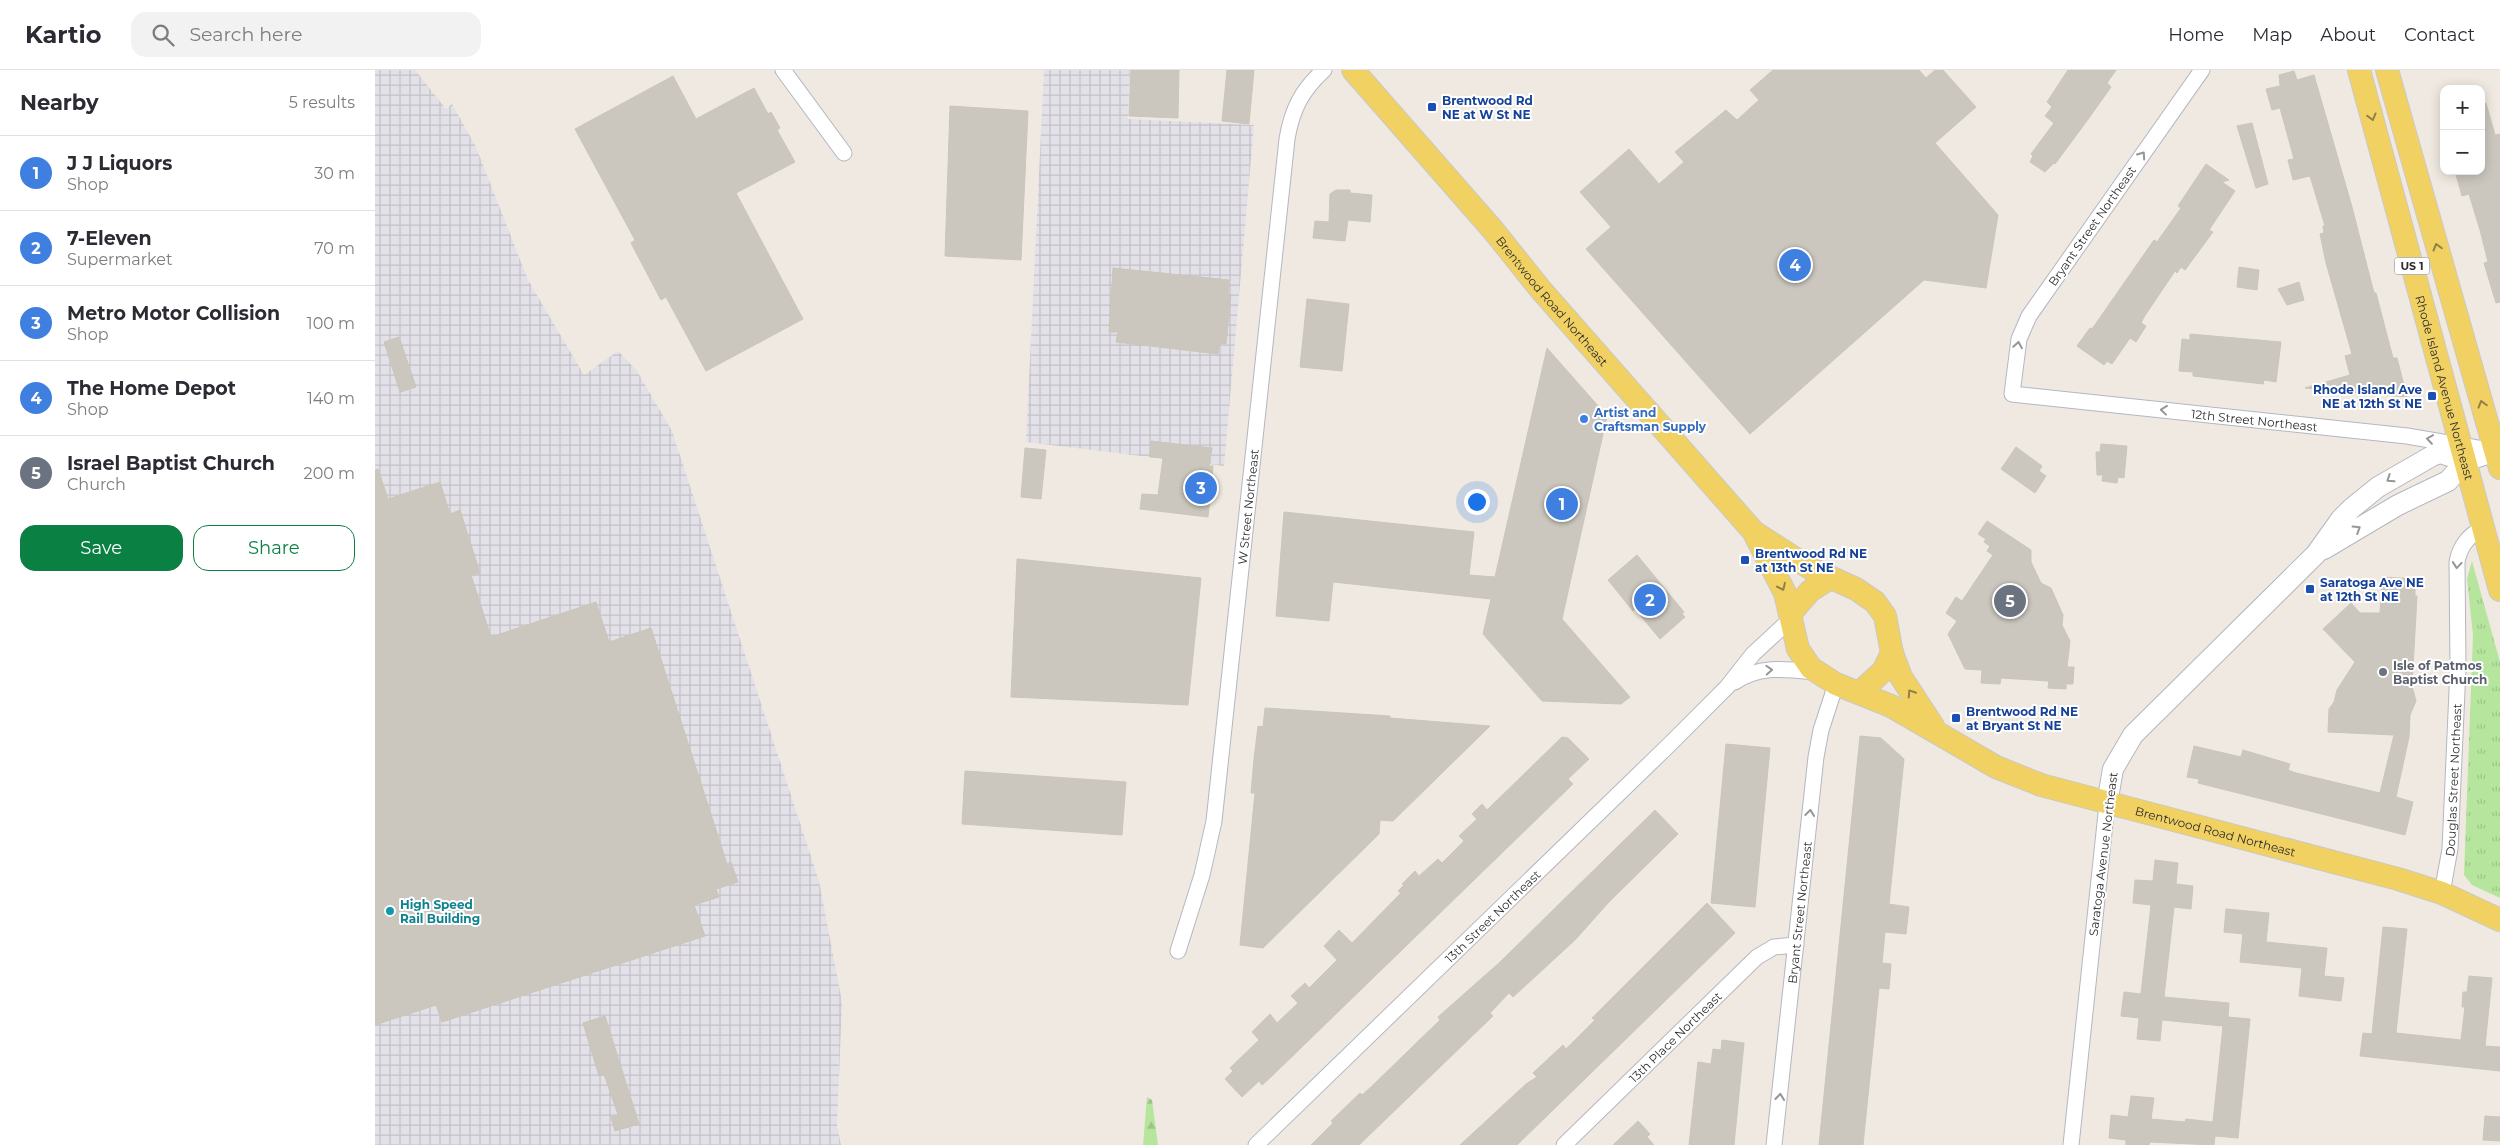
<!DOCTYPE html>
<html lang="en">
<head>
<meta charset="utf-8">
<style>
	body { margin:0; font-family:Montserrat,sans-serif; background:#f2f2f3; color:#2b2b33 }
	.controls { position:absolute; right:15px; top:15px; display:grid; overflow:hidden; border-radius:10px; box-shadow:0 2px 12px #0003 }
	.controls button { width:45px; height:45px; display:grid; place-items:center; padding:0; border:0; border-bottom:1px solid #e1e1e2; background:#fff; color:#2b2b33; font:25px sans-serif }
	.you { position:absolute; left:1101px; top:431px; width:18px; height:18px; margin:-12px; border:4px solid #fff; border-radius:50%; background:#1a73e8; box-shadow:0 0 0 8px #1a73e833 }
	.badge { display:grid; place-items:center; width:32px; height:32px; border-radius:50%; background:#0b8043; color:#fff; font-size:16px; font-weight:700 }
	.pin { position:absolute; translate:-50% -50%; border:2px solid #fff; box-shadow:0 1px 5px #0006 }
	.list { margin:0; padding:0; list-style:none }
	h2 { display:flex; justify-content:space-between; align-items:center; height:65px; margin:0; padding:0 20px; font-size:21px }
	h2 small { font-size:16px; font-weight:400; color:#7c7c81 }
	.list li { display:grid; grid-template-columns:32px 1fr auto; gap:15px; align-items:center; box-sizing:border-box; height:75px; padding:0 20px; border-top:1px solid #e1e1e2 }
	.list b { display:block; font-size:19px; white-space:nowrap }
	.list p { margin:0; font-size:16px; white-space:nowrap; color:#7c7c81 }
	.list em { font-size:16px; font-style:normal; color:#7c7c81 }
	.actions { display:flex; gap:10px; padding:15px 20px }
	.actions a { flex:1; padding:11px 0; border:1px solid #0b8043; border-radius:15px; text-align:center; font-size:18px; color:#0b8043 }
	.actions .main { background:#0b8043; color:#fff }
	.icon { flex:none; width:28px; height:28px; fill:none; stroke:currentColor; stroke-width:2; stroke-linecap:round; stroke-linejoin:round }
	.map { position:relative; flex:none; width:2125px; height:1075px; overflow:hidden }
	header { display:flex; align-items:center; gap:30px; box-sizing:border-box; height:70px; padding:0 25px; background:#fff; border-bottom:1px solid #e1e1e2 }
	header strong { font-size:24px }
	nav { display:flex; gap:28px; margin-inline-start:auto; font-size:18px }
	.search { width:350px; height:45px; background:#f2f2f3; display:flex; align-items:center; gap:12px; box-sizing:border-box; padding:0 18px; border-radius:15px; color:#7c7c81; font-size:19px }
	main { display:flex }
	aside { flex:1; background:#fff }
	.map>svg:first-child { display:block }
	.industrial { fill:url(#industrial-grid) }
	.forest { fill:url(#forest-firs) }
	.park { fill:url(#park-tufts) }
	.building { fill:#cbc7bf; stroke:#cbc5ba }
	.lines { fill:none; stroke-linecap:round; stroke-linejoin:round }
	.minor-casing { stroke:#b4b7c1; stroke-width:17 }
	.secondary-casing { stroke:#b4b7c1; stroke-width:22 }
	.primary-casing { stroke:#c9c9c9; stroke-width:24 }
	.minor { stroke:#fff; stroke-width:15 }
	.secondary { stroke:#fff; stroke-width:20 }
	.primary { stroke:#f2d163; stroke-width:22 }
	.oneway { stroke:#908048 }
	.oneway2 { stroke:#969696 }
	.transit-dot { fill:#1a4fb4; stroke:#fff; stroke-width:2 }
	.shop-dot { fill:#3f7fe0; stroke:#fff; stroke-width:2 }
	.worship-dot { fill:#6b7280; stroke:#fff; stroke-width:2 }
	.culture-dot { fill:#0f9aa8; stroke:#fff; stroke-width:2 }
	.labels { text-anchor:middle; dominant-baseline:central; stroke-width:4; stroke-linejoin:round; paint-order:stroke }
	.shield { fill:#fff; stroke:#6d6d6d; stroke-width:1 }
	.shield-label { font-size:11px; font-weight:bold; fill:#2e2e2e }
	.transit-label { font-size:12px; font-weight:bold; fill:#164399; stroke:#fff; text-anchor:start }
	.street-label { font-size:12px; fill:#2e2e2e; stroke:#fff }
	.shop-label { font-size:12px; font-weight:bold; fill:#366cbe; stroke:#fff; text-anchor:start }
	.worship-label { font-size:12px; font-weight:bold; fill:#5b616d; stroke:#fff; text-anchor:start }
	.culture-label { font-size:12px; font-weight:bold; fill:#0d838f; stroke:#fff; text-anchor:start }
</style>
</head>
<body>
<header>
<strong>Kartio</strong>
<div class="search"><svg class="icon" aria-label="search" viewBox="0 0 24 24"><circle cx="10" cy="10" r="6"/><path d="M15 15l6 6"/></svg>Search here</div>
<nav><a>Home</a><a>Map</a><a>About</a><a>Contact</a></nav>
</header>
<main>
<aside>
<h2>Nearby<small>5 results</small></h2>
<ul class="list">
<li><span class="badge" style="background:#3f7fe0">1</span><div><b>J J Liquors</b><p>Shop</p></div><em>30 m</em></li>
<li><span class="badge" style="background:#3f7fe0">2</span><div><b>7-Eleven</b><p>Supermarket</p></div><em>70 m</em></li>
<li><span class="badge" style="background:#3f7fe0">3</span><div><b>Metro Motor Collision</b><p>Shop</p></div><em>100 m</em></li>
<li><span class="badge" style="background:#3f7fe0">4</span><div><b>The Home Depot</b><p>Shop</p></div><em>140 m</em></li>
<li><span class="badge" style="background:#6b7280">5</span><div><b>Israel Baptist Church</b><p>Church</p></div><em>200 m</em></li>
</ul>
<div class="actions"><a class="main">Save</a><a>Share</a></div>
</aside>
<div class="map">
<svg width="2125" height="1075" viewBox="0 0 2125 1075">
	<defs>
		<pattern id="industrial-grid" width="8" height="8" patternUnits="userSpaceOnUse" patternTransform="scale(1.25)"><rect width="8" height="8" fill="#e3e1e8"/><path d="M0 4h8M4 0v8" fill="none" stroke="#c3c1c7"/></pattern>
		<pattern id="forest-firs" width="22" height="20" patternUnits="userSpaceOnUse" patternTransform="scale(1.25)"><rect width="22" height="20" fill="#b6e59e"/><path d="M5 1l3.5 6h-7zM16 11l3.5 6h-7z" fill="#9dc588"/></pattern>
		<pattern id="park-tufts" width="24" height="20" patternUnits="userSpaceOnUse" patternTransform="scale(1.25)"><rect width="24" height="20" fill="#b6e59e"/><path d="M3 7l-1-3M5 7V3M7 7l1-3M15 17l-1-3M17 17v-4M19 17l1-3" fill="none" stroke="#9dc588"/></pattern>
	</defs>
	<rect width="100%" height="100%" fill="#efe9e1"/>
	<path class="industrial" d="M0 0H40L71 39 77 34 101 77 153 210 209 305 243 281 262 301 297 361 444 811 467 932 462 1056 466 1075H0Z
		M669 0H755L753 49 879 55 849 396 651 372Z"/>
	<path class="forest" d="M772 1027 777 1030 783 1075H768Z"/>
	<path class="park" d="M2097 491 2125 592V828L2097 815 2089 805 2098 565 2092 509Z"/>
	<path class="building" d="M756 0H804L803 48 754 46Z
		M852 0H879L874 54 847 51Z
		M1398 0H1544L1551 8 1560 0H1568L1601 37 1560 73 1623 145 1611 218 1549 210 1375 364 1211 179 1236 157 1205 122 1254 79 1284 114 1309 92 1300 82 1351 40 1362 50 1384 30 1375 20Z
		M1693 0H1741L1732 13 1736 17 1714 48 1680 94 1679 93 1670 102 1655 92 1658 86 1656 84 1679 53 1670 46 1677 37 1672 32Z
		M1919 1 1922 10 1939 5 1977 137 1999 223H2001L2018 288H2022L2032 327 1930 318 1975 305 1970 286 1977 284 1951 193 1945 164 1949 163 1948 156H1950L1935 106 1918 110 1913 90 1919 89 1905 38 1897 40 1891 19 1905 16 1904 5Z
		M298 6 321 49 379 18 393 44 396 42 405 58 402 60 420 92 361 123 428 249 331 301 291 227 286 230 256 173 260 170 200 59Z
		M2111 33 2120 65 2125 64V232L2121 233 2109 193 2113 192 2105 160 2094 124 2087 126 2080 101H2106V34Z
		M575 36 653 41 646 190 570 186Z
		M1877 53 1893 114 1881 118 1862 56Z
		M1831 94 1854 110 1847 112 1860 121 1834 160 1838 162 1810 200 1806 197 1802 203 1800 201 1769 247 1766 253 1771 256 1761 272 1755 268 1737 294 1732 291 1729 295 1702 276 1715 258 1717 259 1779 170 1782 172 1806 138 1803 136Z
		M961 120H975V123L997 125 995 152 973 150 970 171 938 168 940 151 954 152 955 124Z
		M1864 197 1884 200 1882 220 1862 217Z
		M738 198 854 210 853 224H856L851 274 844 273 843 284 741 272 743 262H734Z
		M1924 212 1929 230 1912 235 1903 219Z
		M932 229 974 234 967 301 925 297Z
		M1815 264 1906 272 1901 312 1889 310 1888 314 1818 306V302L1804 301 1807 269 1815 270Z
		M24 267 41 317 25 322 9 272Z
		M1172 278 1232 346 1187 549 1255 627 1246 634 1167 631 1108 564 1116 529 958 512 954 551 901 546 909 442 1099 462 1094 505 1120 507Z
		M776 371 837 378 834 396H838L833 447 765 439 767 424 783 425 788 388 775 387Z
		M1726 374 1752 376 1749 408 1743 407 1742 413 1727 411 1728 405H1722L1721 382H1725Z
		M1641 377 1667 396 1664 401 1671 406 1660 423 1626 399Z
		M650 378 671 380 666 429 646 427Z
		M3 399 13 429 65 412 75 444 85 440 105 503 96 505 116 567 221 532 234 572 276 558 352 794 356 792 363 812 341 819 344 827 319 835 330 866 67 952 61 935 0 955V400Z
		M1612 451 1656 480V492L1666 513 1676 518 1688 545 1687 555 1695 571 1692 597H1699L1698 614H1691V619L1673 618 1674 611 1626 608 1625 614 1606 613 1607 600 1590 599 1573 564 1582 551 1571 543 1581 527 1587 531 1618 485 1612 481 1615 476 1609 472 1611 469 1603 464Z
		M1262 485 1309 542 1307 544 1310 547 1285 569 1260 539 1258 541 1233 510Z
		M642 489 826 508 813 635 636 627Z
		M2007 507 2040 509V526H2042L2037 616 2041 631 2035 645 2034 667 2021 727 2038 732 2030 765 1823 713 1824 709 1812 707 1819 676 1866 687 1868 680 1885 685 1915 694 1913 700 1921 703 2005 723 2019 665 1953 662 1954 639 1959 632 1962 620 1980 592 1948 559 1976 533 1985 543H2005Z
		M890 638 1015 646V648L1115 656 1018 751 1005 750 1004 764 888 878 865 875 880 723H876L879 689 883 656 888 657Z
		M1485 666 1506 668 1529 689 1514 834 1534 837 1531 864 1510 862 1507 893 1516 894 1514 919 1504 918 1488 1075H1444Z
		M1187 667 1193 668 1214 689 1193 709 1198 714 897 1006 887 1015 884 1011 867 1027 850 1009 858 1001 855 998 884 970 877 962 895 944 902 953 923 933 916 926 930 913 934 918 962 890 949 876 964 860 977 873 1026 823 1023 821 1029 815 1027 814 1040 801 1044 806 1063 789 1067 793 1089 771 1084 766 1102 749 1097 744 1107 734 1112 740Z
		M1351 674 1395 678 1380 837 1336 833Z
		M590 701 751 712 747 765 587 754Z
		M1280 740 1303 764 1234 832 1200 870 1138 927 1134 923 1115 943 1118 946 984 1075H936L958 1053 956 1051 985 1023 987 1025 996 1017 1065 950 1063 947 1124 893Z
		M1780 790 1803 793 1801 814 1818 816 1816 839 1799 837 1789 927 1854 933 1853 947 1875 949 1863 1068 1840 1066 1839 1075 1775 1072 1774 1075H1751V1070L1734 1068 1736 1045 1753 1047 1756 1026 1779 1028 1776 1049 1810 1052 1811 1049 1838 1052 1848 956 1787 950 1785 971 1762 969 1764 948 1746 946 1749 922 1766 924 1776 835 1758 833 1760 810 1778 811Z
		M1332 833 1360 863 1142 1075H1085L1151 1014 1162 1007 1158 1003 1188 975 1191 979 1220 950 1217 948Z
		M1851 839 1894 843 1891 872 1952 878 1949 906 1969 908 1966 931 1924 926 1927 898 1865 892 1868 864 1849 862Z
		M2008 857 2032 859 2021 963 2086 970 2090 937H2087L2088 922H2092L2094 906 2117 908 2110 976 2125 977V1001L1985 986 1988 963 1997 964Z
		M230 946 264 1054 240 1061 236 1047 243 1045 229 1004 224 1006 208 953Z
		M1347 970 1369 973 1359 1075H1314L1323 992 1336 994 1338 979 1346 980Z
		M2110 1046 2125 1047V1071L2108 1070Z
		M1263 1051 1275 1064 1272 1067 1279 1075H1238Z"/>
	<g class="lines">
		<g class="minor-casing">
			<g id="minor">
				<path d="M408 0 469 83"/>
				<path id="s1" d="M1827 0 1654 246 1644 269 1637 324 2032 366 2120 381"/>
				<path d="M1360 612C1384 595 1412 599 1440 602"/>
				<path id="s2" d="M2067 823 2075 779 2083 598 2082 492C2085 475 2094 466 2108 457"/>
				<path id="s3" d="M803 881 827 805 839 751 912 69C917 39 927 20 949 0"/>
				<path id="s4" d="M881 1075 1295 674 1352 617 1378 584 1417 548"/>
				<path id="s5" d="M1189 1075 1382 887 1399 877 1421 875"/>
				<path id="s6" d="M1399 1075 1441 687 1446 660 1461 614"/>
				<path d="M1696 1075 1732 734"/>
			</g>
		</g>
		<g class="secondary-casing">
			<path id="secondary" d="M1949 479 2023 435 2073 411 2091 391 2120 381
				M1732 734 1738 699 1758 665 1941 484 1966 449 1977 438 2003 417 2057 386 2065 383 2091 391"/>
		</g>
		<g class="primary-casing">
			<g id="primary">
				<path id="s7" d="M978 0 1118 160 1166 220 1378 461 1410 523 1423 579 1436 598 1461 614 1516 636 1621 697 1666 715 2023 809 2067 823 2125 850"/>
				<path id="s8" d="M1984 0 2125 520"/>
				<path d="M2012 0 2125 398"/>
				<path d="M1379 462 1435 498 1481 519 1500 532 1510 546 1517 583 1526 607 1558 656"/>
				<path d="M1416 543 1435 521 1455 508"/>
				<path d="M1485 622 1508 601 1517 583"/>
			</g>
		</g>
		<use href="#minor" class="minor"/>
		<use href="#secondary" class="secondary"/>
		<use href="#primary" class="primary"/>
	</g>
	<defs><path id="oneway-chevron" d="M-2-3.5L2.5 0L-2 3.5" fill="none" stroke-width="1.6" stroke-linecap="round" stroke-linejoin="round" transform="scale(1.25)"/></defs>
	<g class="oneway">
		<use href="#oneway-chevron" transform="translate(1997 47) rotate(75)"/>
		<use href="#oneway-chevron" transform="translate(2062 177) rotate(-106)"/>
		<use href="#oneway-chevron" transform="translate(2107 334) rotate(-106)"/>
		<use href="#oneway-chevron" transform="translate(1407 517) rotate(65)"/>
		<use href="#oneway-chevron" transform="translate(1536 623) rotate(-123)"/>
	</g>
	<g class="oneway2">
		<use href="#oneway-chevron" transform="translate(1767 85) rotate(-55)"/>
		<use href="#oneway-chevron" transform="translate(1643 275) rotate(-81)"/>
		<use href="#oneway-chevron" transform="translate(1789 340) rotate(-174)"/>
		<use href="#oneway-chevron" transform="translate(2055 369) rotate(-172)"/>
		<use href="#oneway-chevron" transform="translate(2015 409) rotate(147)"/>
		<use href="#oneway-chevron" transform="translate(1982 459) rotate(-32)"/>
		<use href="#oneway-chevron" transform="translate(2082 495) rotate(95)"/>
		<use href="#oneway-chevron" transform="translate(1394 600) rotate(-3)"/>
		<use href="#oneway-chevron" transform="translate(1435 743) rotate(-84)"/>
		<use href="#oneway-chevron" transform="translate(1405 1027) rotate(-84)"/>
	</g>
	<g class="transit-dot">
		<rect x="1052" y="32" width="10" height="10" rx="2.5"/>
		<rect x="2052" y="321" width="10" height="10" rx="2.5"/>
		<rect x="1365" y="485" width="10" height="10" rx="2.5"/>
		<rect x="1930" y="514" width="10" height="10" rx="2.5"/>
		<rect x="1576" y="643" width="10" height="10" rx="2.5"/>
	</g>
	<circle class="shop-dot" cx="1209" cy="349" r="5"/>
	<circle class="worship-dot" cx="2008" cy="602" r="5"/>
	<circle class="culture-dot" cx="15" cy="841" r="5"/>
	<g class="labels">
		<rect class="shield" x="2019.5" y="187.5" width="35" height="17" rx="4"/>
		<g class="shield-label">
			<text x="2037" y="196">US 1</text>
		</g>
		<g class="transit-label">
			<text x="1067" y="30">Brentwood Rd<tspan x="1067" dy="14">NE at W St NE</tspan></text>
			<text x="2047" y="319" text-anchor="end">Rhode Island Ave<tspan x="2047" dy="14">NE at 12th St NE</tspan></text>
			<text x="1380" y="483">Brentwood Rd NE<tspan x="1380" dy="14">at 13th St NE</tspan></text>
			<text x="1945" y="512">Saratoga Ave NE<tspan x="1945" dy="14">at 12th St NE</tspan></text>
			<text x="1591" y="641">Brentwood Rd NE<tspan x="1591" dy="14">at Bryant St NE</tspan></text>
		</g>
		<g class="street-label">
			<text transform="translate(1717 156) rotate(-55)">Bryant Street Northeast</text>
			<text stroke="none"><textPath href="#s7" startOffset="305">Brentwood Road Northeast</textPath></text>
			<text stroke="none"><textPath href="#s8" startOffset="329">Rhode Island Avenue Northeast</textPath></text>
			<text stroke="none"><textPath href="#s1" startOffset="625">12th Street Northeast</textPath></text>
			<text stroke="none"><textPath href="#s3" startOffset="451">W Street Northeast</textPath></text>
			<text stroke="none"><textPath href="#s2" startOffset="114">Douglas Street Northeast</textPath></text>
			<text stroke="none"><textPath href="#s7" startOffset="1200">Brentwood Road Northeast</textPath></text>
			<text transform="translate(1728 784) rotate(-83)">Saratoga Avenue Northeast</text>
			<text stroke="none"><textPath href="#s6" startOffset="234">Bryant Street Northeast</textPath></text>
			<text stroke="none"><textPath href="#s4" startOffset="329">13th Street Northeast</textPath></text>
			<text stroke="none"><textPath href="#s5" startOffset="155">13th Place Northeast</textPath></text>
		</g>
		<g class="shop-label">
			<text x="1219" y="342">Artist and<tspan x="1219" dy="14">Craftsman Supply</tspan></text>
		</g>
		<g class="worship-label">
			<text x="2018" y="595">Isle of Patmos<tspan x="2018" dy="14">Baptist Church</tspan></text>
		</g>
		<g class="culture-label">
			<text x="25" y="834">High Speed<tspan x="25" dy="14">Rail Building</tspan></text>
		</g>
	</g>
</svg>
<div class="controls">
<button>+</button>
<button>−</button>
</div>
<div class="you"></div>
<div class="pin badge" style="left:1187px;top:434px;background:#3f7fe0">1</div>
<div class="pin badge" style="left:1275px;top:530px;background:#3f7fe0">2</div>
<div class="pin badge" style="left:826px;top:418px;background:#3f7fe0">3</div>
<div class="pin badge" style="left:1420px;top:195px;background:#3f7fe0">4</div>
<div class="pin badge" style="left:1635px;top:531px;background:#6b7280">5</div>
</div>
</main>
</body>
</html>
